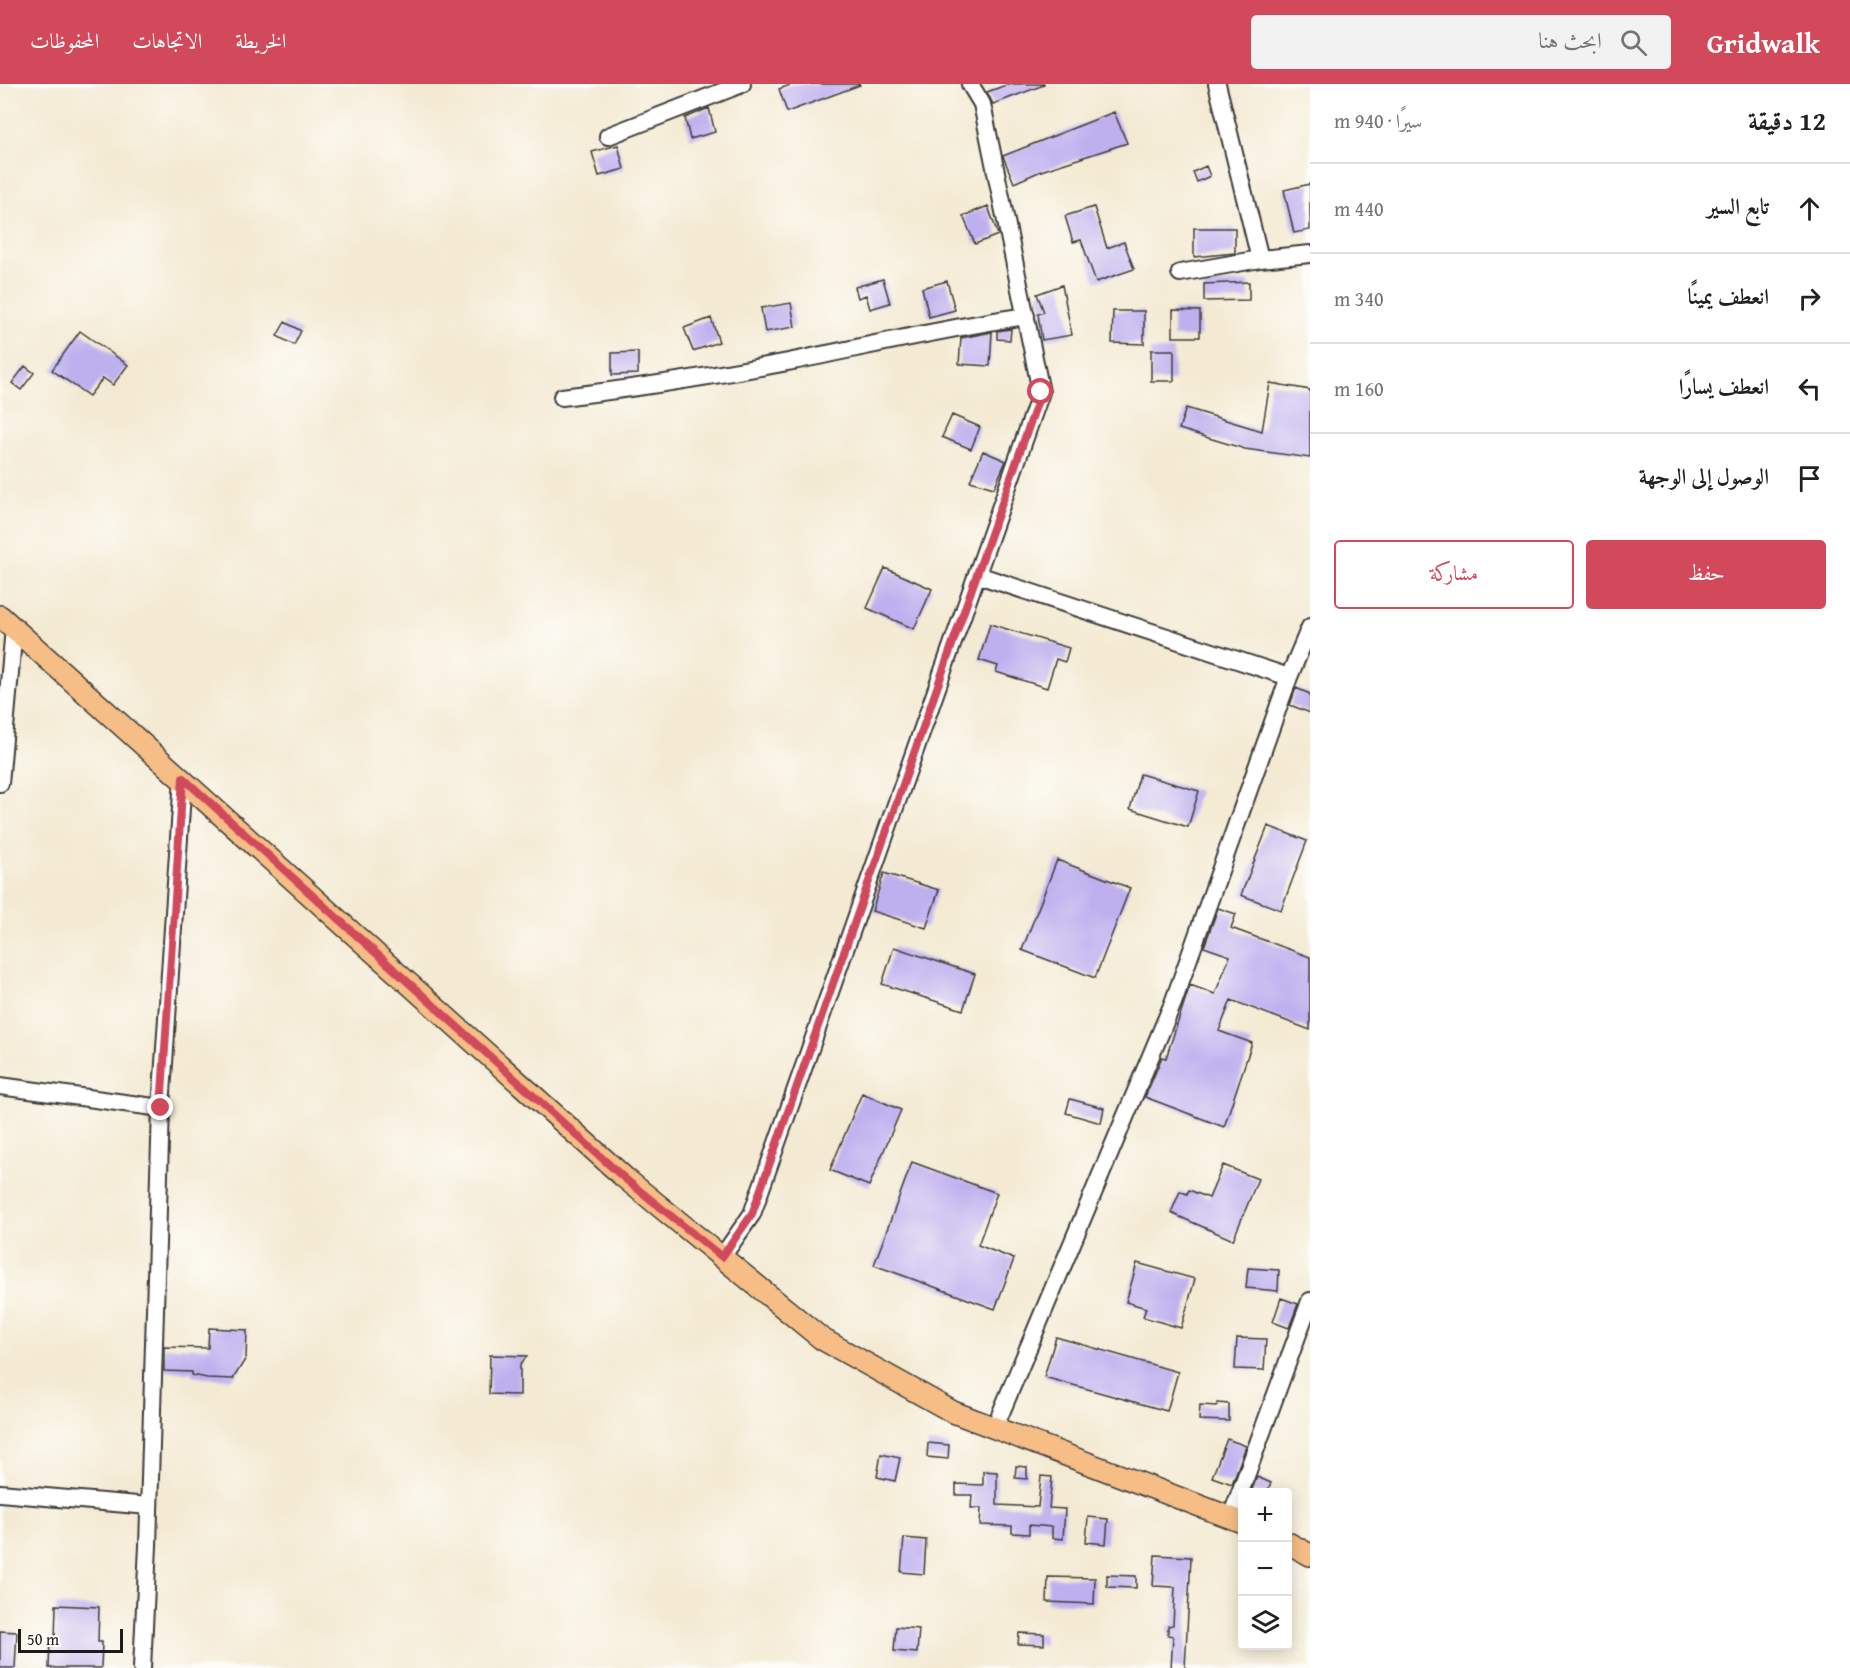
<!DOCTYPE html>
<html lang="ar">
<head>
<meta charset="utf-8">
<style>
	body { margin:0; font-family:"Gentium Book Plus",Amiri,serif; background:#f2f2f2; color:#202124; direction:rtl }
	.controls { position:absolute; right:18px; bottom:18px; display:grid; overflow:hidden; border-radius:6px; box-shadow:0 3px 15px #0003 }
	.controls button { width:54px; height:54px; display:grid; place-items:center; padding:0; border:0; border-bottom:2px solid #e0e0e0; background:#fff; color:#202124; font:30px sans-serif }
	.scale { position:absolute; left:18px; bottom:15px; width:105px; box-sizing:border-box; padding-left:6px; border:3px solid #1c1c1c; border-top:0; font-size:16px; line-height:21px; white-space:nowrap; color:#1c1c1c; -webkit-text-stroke:4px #fdfcf7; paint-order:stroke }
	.stop { position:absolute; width:18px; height:18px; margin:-14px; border:4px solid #d1495b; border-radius:50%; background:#fff }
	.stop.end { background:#d1495b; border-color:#fff; box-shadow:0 2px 6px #0008 }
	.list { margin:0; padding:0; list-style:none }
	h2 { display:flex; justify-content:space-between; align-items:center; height:78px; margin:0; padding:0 24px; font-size:26px }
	h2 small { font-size:20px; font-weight:400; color:#757577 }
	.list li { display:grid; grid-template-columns:39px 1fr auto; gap:18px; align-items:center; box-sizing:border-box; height:90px; padding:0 24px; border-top:2px solid #e0e0e0 }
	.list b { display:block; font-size:22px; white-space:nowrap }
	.list em { font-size:20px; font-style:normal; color:#757577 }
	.actions { display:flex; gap:12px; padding:18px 24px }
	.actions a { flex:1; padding:14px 0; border:2px solid #d1495b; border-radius:6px; text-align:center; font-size:21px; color:#d1495b }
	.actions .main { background:#d1495b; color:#fff }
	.icon { flex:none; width:33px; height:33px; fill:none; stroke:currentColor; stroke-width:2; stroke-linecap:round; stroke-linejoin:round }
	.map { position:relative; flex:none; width:1310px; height:1584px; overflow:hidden; direction:ltr }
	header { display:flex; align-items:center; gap:36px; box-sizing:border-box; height:84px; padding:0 30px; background:#d1495b; color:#fff }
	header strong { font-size:28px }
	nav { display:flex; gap:33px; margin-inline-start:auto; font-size:21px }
	.search { width:420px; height:54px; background:#f2f2f2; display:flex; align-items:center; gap:15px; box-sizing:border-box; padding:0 21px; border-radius:6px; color:#757577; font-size:22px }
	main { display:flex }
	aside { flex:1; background:#fff }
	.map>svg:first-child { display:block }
	.building { fill:#beb0ef }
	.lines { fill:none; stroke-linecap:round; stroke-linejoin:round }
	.minor-casing { stroke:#3c3b37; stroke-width:20 }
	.major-casing { stroke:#3c3b37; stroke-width:24 }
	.minor { stroke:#fff; stroke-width:16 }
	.major { stroke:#f6be86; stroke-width:21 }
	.route { stroke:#d1495b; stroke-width:8 }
</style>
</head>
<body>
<header>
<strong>Gridwalk</strong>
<div class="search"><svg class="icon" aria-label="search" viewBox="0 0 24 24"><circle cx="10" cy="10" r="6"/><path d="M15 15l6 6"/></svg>ابحث هنا</div>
<nav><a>الخريطة</a><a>الاتجاهات</a><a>المحفوظات</a></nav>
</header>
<main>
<aside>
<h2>12 دقيقة<small>سيرًا · 940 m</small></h2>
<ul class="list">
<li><svg class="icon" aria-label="ahead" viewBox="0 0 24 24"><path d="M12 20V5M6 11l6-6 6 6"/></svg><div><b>تابع السير</b></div><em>440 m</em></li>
<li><svg class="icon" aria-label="right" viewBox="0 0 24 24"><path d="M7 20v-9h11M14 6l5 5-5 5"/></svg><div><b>انعطف يمينًا</b></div><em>340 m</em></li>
<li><svg class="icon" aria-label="left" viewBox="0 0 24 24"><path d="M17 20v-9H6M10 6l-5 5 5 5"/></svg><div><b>انعطف يسارًا</b></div><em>160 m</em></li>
<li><svg class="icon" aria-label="arrive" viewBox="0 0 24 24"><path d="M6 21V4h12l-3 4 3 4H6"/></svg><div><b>الوصول إلى الوجهة</b></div></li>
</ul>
<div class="actions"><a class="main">حفظ</a><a>مشاركة</a></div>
</aside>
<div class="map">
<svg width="1310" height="1584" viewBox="0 0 1310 1584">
	<rect width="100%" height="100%" fill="#fdfcf7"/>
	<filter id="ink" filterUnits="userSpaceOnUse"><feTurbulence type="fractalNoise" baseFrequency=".0167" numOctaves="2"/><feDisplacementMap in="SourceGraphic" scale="12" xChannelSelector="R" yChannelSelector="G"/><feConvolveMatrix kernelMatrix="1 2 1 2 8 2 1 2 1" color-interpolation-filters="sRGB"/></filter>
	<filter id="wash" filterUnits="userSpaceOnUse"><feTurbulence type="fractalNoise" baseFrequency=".008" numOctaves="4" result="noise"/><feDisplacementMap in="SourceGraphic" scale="24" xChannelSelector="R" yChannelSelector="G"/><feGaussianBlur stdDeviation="1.35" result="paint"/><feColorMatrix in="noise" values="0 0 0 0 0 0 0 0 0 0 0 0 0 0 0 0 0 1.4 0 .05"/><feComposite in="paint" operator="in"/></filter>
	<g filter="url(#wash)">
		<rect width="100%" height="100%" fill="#f4ead3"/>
		<g id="blocks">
			<path class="building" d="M793 0H859L860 1 787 28 779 5Z
				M1009 0H1044V1L993 20 987 8Z
				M709 24 715 48 690 55 685 34Z
				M1114 28 1127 59 1041 87 1014 99 1003 72Z
				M618 61 624 85 599 92 592 68Z
				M1206 82 1210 92 1197 98 1193 88Z
				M1310 100V146L1294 149 1284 106Z
				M988 122 998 151 975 160 963 132Z
				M1094 123 1107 164 1124 158 1134 185 1096 198 1081 156 1073 158 1065 132Z
				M1194 144H1235V169L1194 173Z
				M883 195 890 219 870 225 866 211 858 214 855 203Z
				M947 197 955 226 929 233 922 204Z
				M1249 198V216L1204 217V200Z
				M1062 201 1072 251 1042 256 1038 230 1044 228 1037 210Z
				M791 219 795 243 765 248 761 224Z
				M1173 226 1200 227V253H1173Z
				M1113 227H1144V260L1112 259Z
				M711 234 719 258 693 267 684 244Z
				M285 238 301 247 294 261 277 252Z
				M1011 245 1010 256 997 255V247Z
				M80 247 128 281 113 301 103 294 89 312 52 286Z
				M992 248 990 282 959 280 961 254Z
				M1151 266H1174V297H1151Z
				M638 268V290L612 291V269Z
				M25 282 34 289 21 306 12 299Z
				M1270 299 1310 306V374L1245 365 1179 345 1186 324 1262 347Z
				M952 331 980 343 971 365 942 353Z
				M983 367 1006 377 994 404 970 397Z
				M885 484 932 505 914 545 867 524Z
				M990 540 1069 564 1065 578 1056 575 1047 604 996 588 998 582 979 576Z
				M1296 604 1310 610V629L1290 621Z
				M1140 690 1199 707 1188 743 1130 725Z
				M1268 742 1307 757 1281 826 1241 811Z
				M1057 776 1130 804 1095 894 1022 866Z
				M884 789 939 806 926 844 872 827Z
				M1218 824 1236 830 1231 844 1310 873V946L1231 916 1219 947 1252 959 1224 1043 1145 1013 1162 973 1166 974 1190 901 1215 910 1230 872 1204 863Z
				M894 863 975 890 963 926 882 900Z
				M862 1009 901 1026 869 1102 830 1086Z
				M1070 1015 1104 1024 1101 1039 1066 1029Z
				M912 1078 997 1109 978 1161 1014 1175 995 1225 874 1181Z
				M1223 1081 1258 1095 1233 1156 1171 1129 1180 1107 1187 1110 1189 1106 1209 1114Z
				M1137 1179 1195 1195 1181 1244 1143 1233 1146 1224 1126 1218Z
				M1248 1184 1279 1186 1278 1207 1246 1204Z
				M1281 1214 1298 1220 1289 1244 1273 1238Z
				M209 1244 247 1246 246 1274 233 1295 207 1294 192 1291V1288L164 1287V1263L208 1264Z
				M1056 1253 1178 1288 1167 1327 1044 1293Z
				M1237 1254 1266 1255 1264 1286 1235 1285Z
				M490 1271 527 1272 520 1281V1311L489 1310Z
				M1217 1319 1229 1320V1337L1199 1336 1200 1321 1217 1322Z
				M1227 1355 1246 1362 1232 1400 1212 1393Z
				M928 1359 949 1361 948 1375 927 1373Z
				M881 1370 900 1374 895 1397 877 1393Z
				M1016 1382 1027 1383V1395L1015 1394Z
				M983 1387 997 1388V1421L1038 1423 1041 1392 1052 1393 1049 1424 1065 1425 1063 1455 1052 1454V1443L1029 1441V1450L1012 1449V1442L980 1441 981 1424H971L972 1411H956V1400L983 1401Z
				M1257 1393 1271 1399 1267 1408H1251Z
				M1088 1433 1108 1435 1106 1460 1086 1458Z
				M904 1454 926 1456 924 1490 901 1488Z
				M1155 1471 1191 1473 1185 1584H1171L1173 1552 1168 1551V1542L1173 1541 1175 1503 1153 1502Z
				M1107 1491 1136 1492V1504L1107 1503Z
				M1048 1493 1095 1494 1094 1520 1047 1518Z
				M56 1521 99 1523 98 1558H102L101 1584H49L50 1556H55Z
				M896 1543 919 1545 917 1569 894 1567Z
				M0 1547 17 1548 15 1584H0Z
				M1019 1549 1044 1550V1561L1018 1560Z"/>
		</g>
	</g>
	<g filter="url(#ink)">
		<use href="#blocks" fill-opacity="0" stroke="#3c3b37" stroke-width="1.5"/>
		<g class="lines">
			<g class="minor-casing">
				<path id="minor" d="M1217 0 1260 175
					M608 52 742 0
					M1180 189 1260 175 1310 170
					M562 313C638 304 713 292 788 278 868 262 946 244 1026 232
					M978 491 1289 593
					M0 699 14 544
					M0 1002 161 1024
					M722 1173 752 1130 1041 308 982 20 970 0
					M995 1343 1173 919 1289 593 1310 543
					M0 1409 149 1422
					M1231 1433 1310 1217
					M142 1584 148 1462 161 1024 183 694"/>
			</g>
			<g class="major-casing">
				<path id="major" d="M0 532 625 1094 822 1255 953 1328 1242 1438
					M1288 1459 1310 1471"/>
			</g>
			<use href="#minor" class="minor"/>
			<use href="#major" class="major"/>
		</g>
	</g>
	<g class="lines" filter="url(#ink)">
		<path class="route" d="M161 1024 183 694 624 1094 722 1173 752 1130 1041 308"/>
	</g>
</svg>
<div class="controls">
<button>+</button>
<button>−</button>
<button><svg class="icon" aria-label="layers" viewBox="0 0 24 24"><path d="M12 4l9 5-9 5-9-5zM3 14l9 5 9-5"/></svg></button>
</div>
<div class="scale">50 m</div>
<div class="stop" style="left:1041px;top:308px"></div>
<div class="stop end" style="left:161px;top:1024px"></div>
</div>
</main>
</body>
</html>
